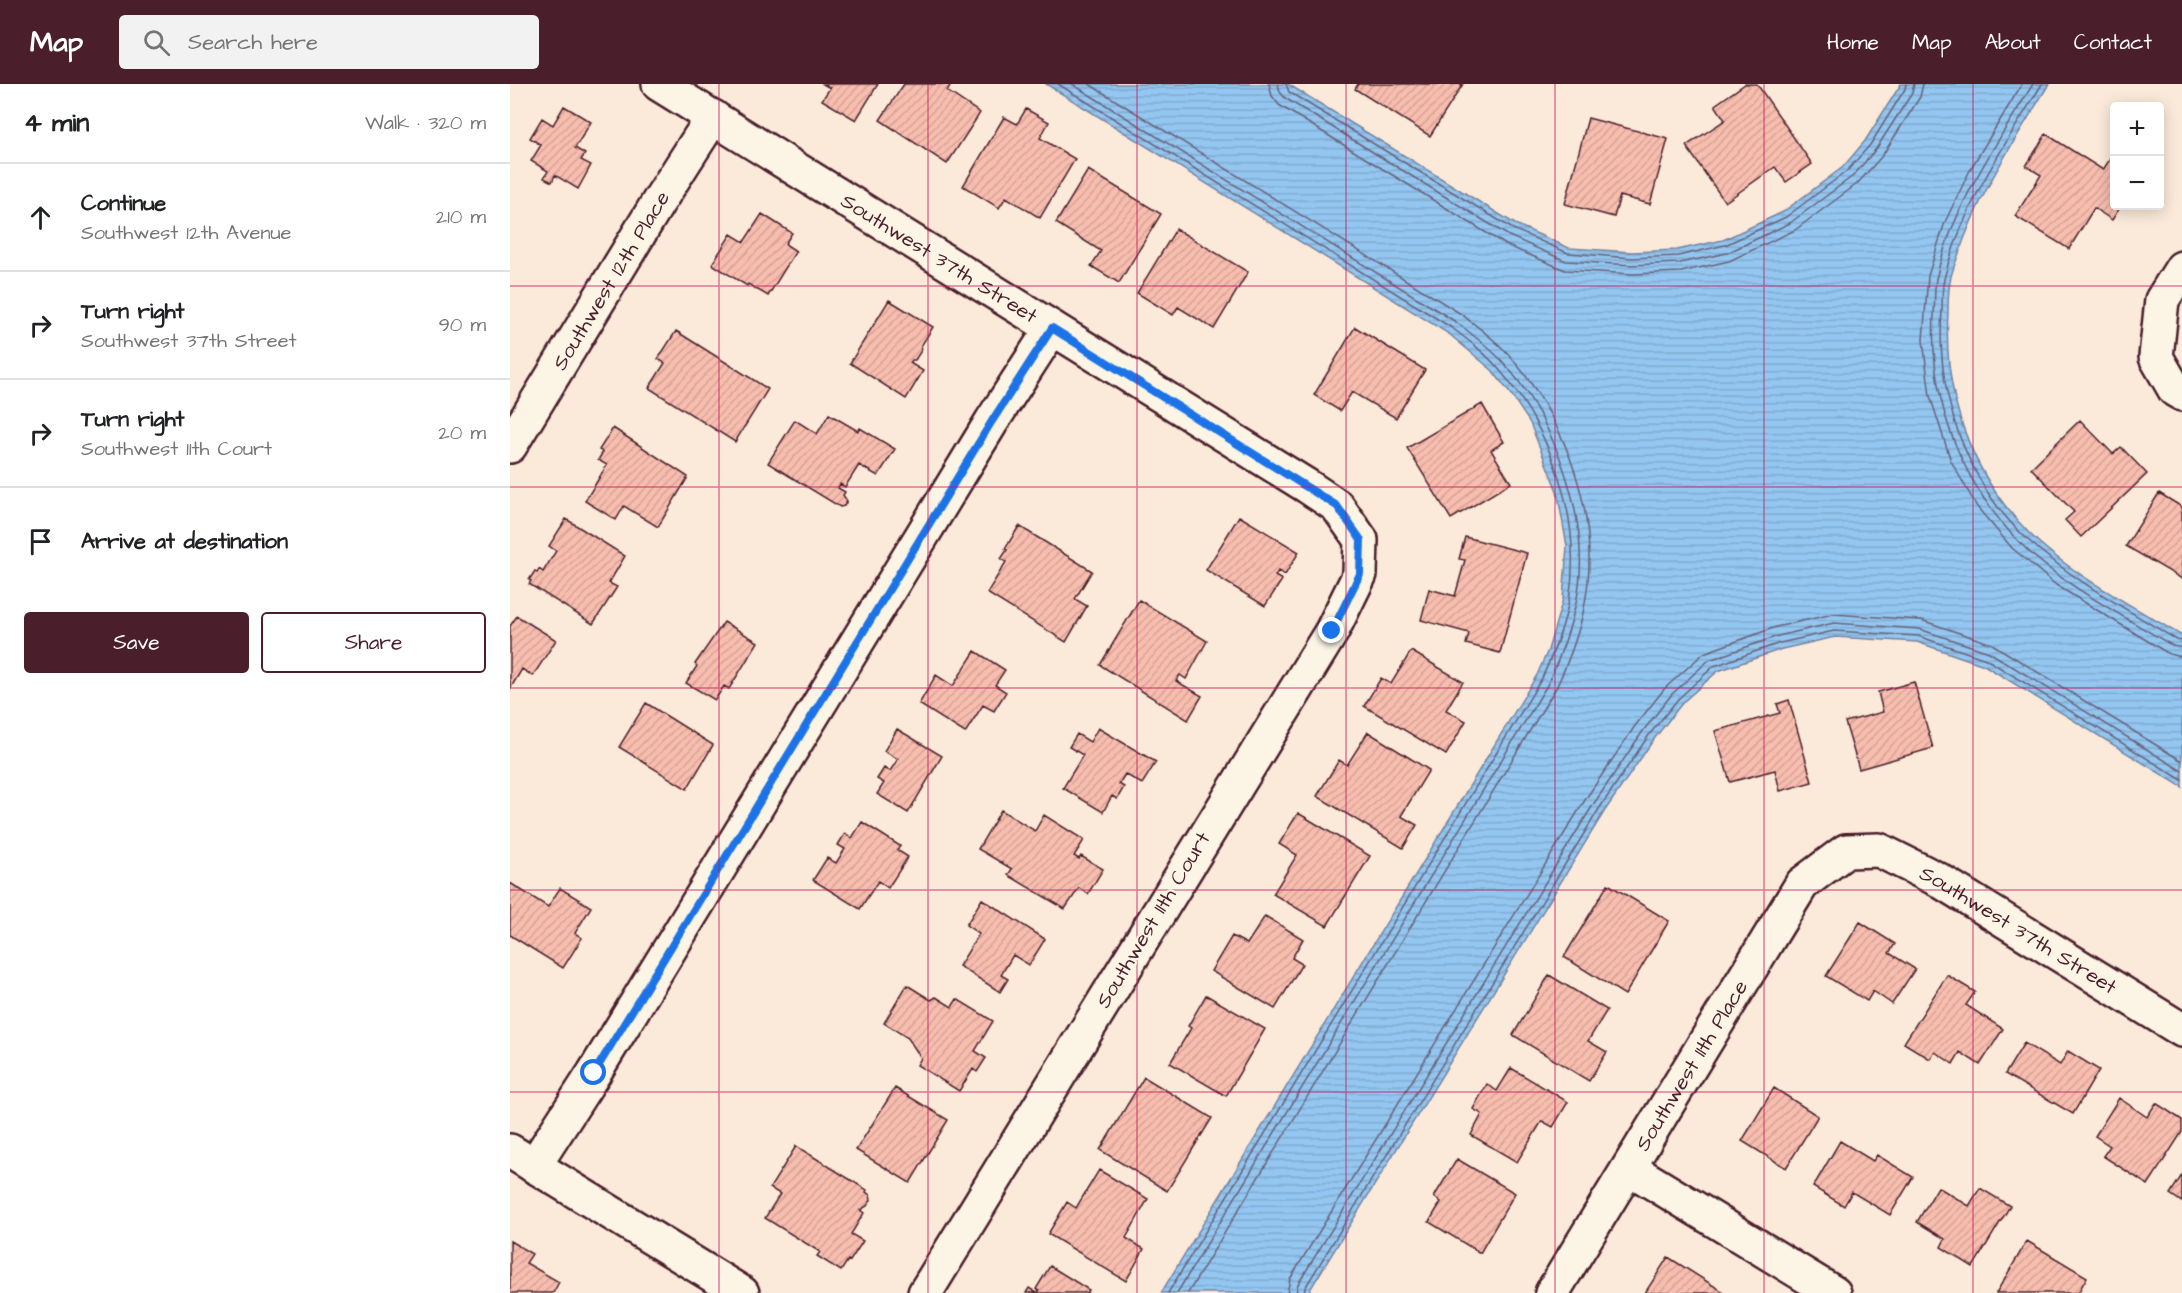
<!DOCTYPE html>
<html lang="en">
<head>
<meta charset="utf-8">
<style>
	body { margin:0; font-family:"Architects Daughter",sans-serif; background:#f2f2f2; color:#202124 }
	.controls { position:absolute; right:18px; top:18px; display:grid; overflow:hidden; border-radius:6px; box-shadow:0 3px 15px #0003 }
	.controls button { width:54px; height:54px; display:grid; place-items:center; padding:0; border:0; border-bottom:2px solid #e0e0e0; background:#fff; color:#202124; font:30px sans-serif }
	.stop { position:absolute; width:18px; height:18px; margin:-14px; border:4px solid #1a73e8; border-radius:50%; background:#fff }
	.stop.end { background:#1a73e8; border-color:#fff; box-shadow:0 2px 6px #0008 }
	.list { margin:0; padding:0; list-style:none }
	h2 { display:flex; justify-content:space-between; align-items:center; height:78px; margin:0; padding:0 24px; font-size:26px }
	h2 small { font-size:20px; font-weight:400; color:#757577 }
	.list li { display:grid; grid-template-columns:39px 1fr auto; gap:18px; align-items:center; box-sizing:border-box; height:108px; padding:0 24px; border-top:2px solid #e0e0e0 }
	.list b { display:block; font-size:22px; white-space:nowrap }
	.list p { margin:0; font-size:20px; white-space:nowrap; color:#757577 }
	.list em { font-size:20px; font-style:normal; color:#757577 }
	.actions { display:flex; gap:12px; padding:18px 24px }
	.actions a { flex:1; padding:14px 0; border:2px solid #4a1f2b; border-radius:6px; text-align:center; font-size:21px; color:#4a1f2b }
	.actions .main { background:#4a1f2b; color:#fff }
	.icon { flex:none; width:33px; height:33px; fill:none; stroke:currentColor; stroke-width:2; stroke-linecap:round; stroke-linejoin:round }
	.map { position:relative; flex:none; width:1672px; height:1209px; overflow:hidden }
	header { display:flex; align-items:center; gap:36px; box-sizing:border-box; height:84px; padding:0 30px; background:#4a1f2b; color:#fff }
	header strong { font-size:28px }
	nav { display:flex; gap:33px; margin-inline-start:auto; font-size:21px }
	.search { width:420px; height:54px; background:#f2f2f2; display:flex; align-items:center; gap:15px; box-sizing:border-box; padding:0 21px; border-radius:6px; color:#757577; font-size:22px }
	main { display:flex }
	aside { flex:1; background:#fff }
	.map>svg:first-child { display:block }
	.water { fill:url(#water-rules); stroke:#7683a1; stroke-width:1.5 }
	.lines { fill:none; stroke-linecap:round; stroke-linejoin:round }
	.shore { stroke:#67627a; stroke-width:1.5 }
	.building { fill:url(#building-hatch); stroke:#4a1f2b; stroke-width:1.5 }
	.minor-casing { stroke:#4a1f2b; stroke-width:38 }
	.minor { stroke:#fcf5e5; stroke-width:33 }
	.route { stroke:#1a73e8; stroke-width:8 }
	.grid { fill:none; stroke:#c2185b; stroke-width:1.5; stroke-opacity:0.55 }
	.labels { text-anchor:middle; dominant-baseline:central; stroke-width:4.5; stroke-linejoin:round; paint-order:stroke }
	.street-label { font-size:21px; fill:#4a1f2b; stroke:#fcf5e5 }
</style>
</head>
<body>
<header>
<strong>Map</strong>
<div class="search"><svg class="icon" aria-label="search" viewBox="0 0 24 24"><circle cx="10" cy="10" r="6"/><path d="M15 15l6 6"/></svg>Search here</div>
<nav><a>Home</a><a>Map</a><a>About</a><a>Contact</a></nav>
</header>
<main>
<aside>
<h2>4 min<small>Walk · 320 m</small></h2>
<ul class="list">
<li><svg class="icon" aria-label="ahead" viewBox="0 0 24 24"><path d="M12 20V5M6 11l6-6 6 6"/></svg><div><b>Continue</b><p>Southwest 12th Avenue</p></div><em>210 m</em></li>
<li><svg class="icon" aria-label="right" viewBox="0 0 24 24"><path d="M7 20v-9h11M14 6l5 5-5 5"/></svg><div><b>Turn right</b><p>Southwest 37th Street</p></div><em>90 m</em></li>
<li><svg class="icon" aria-label="right" viewBox="0 0 24 24"><path d="M7 20v-9h11M14 6l5 5-5 5"/></svg><div><b>Turn right</b><p>Southwest 11th Court</p></div><em>20 m</em></li>
<li><svg class="icon" aria-label="arrive" viewBox="0 0 24 24"><path d="M6 21V4h12l-3 4 3 4H6"/></svg><div><b>Arrive at destination</b></div></li>
</ul>
<div class="actions"><a class="main">Save</a><a>Share</a></div>
</aside>
<div class="map">
<svg width="1672" height="1209" viewBox="0 0 1672 1209">
	<defs>
		<pattern id="water-rules" width="6" height="5" patternUnits="userSpaceOnUse" patternTransform="scale(1.5)"><rect width="6" height="5" fill="#93c6f0"/><path d="M0 2.5h6" fill="none" stroke="#80aace"/></pattern>
		<pattern id="building-hatch" width="6" height="6" patternUnits="userSpaceOnUse" patternTransform="scale(1.5)"><rect width="6" height="6" fill="#f7bdaf"/><path d="M-1 1l2-2M0 6l6-6M5 7l2-2" fill="none" stroke="#d5a297"/></pattern>
	</defs>
	<rect width="100%" height="100%" fill="#fbeada"/>
	<filter id="ink" filterUnits="userSpaceOnUse"><feTurbulence type="fractalNoise" baseFrequency=".0167" numOctaves="2"/><feDisplacementMap in="SourceGraphic" scale="12" xChannelSelector="R" yChannelSelector="G"/><feConvolveMatrix kernelMatrix="1 2 1 2 8 2 1 2 1" color-interpolation-filters="sRGB"/></filter>
	<g filter="url(#ink)">
		<path class="water" d="M536 0H778L1005 140 1059 164 1122 168 1167 166 1213 156 1273 128 1333 83 1355 57 1391 0H1539C1505 56 1468 110 1448 172 1445 180 1441 189 1440 198 1438 208 1438 219 1438 230 1433 311 1461 390 1518 448 1559 490 1622 521 1672 552V703L1474 581 1407 558 1325 553 1272 565 1208 587 1173 618 1144 655 1094 728 798 1209H651L1027 591 1038 566 1053 515 1057 462 1047 407 1020 339 1002 312 982 286 939 250Z"/>
		<g class="lines">
			<path class="shore" d="M548 0 942 244C958 256 974 268 987 283 1041 345 1073 434 1059 516 1054 543 1043 570 1032 594L658 1209
				M562 0 946 238C962 250 978 262 992 277 1046 336 1083 440 1066 519 1060 546 1050 573 1039 598L667 1209
				M579 0 951 230C968 243 986 256 1000 272 1057 339 1091 432 1075 519 1070 547 1059 576 1047 602L678 1209
				M759 0 762 12 769 21 996 161 1055 186 1123 190 1171 188 1219 177 1285 146 1347 100 1372 72 1410 13 1413 0
				M768 0 770 8 775 14 999 152 1056 177 1122 181 1170 179 1217 169 1280 139 1343 92 1366 65 1402 9 1404 0
				M776 0 779 8 1003 145 1058 169 1122 174 1168 172 1215 161 1276 133 1337 87 1360 61 1395 5 1396 0
				M1512 0 1461 84 1435 138 1418 192 1413 256 1420 312 1441 377 1467 423 1502 464 1546 501 1659 570 1672 573
				M1523 0C1486 61 1442 123 1426 195 1424 206 1425 219 1424 231 1419 315 1450 397 1509 458 1550 500 1612 531 1663 562L1672 564
				M1532 0C1494 62 1452 123 1434 195 1432 205 1432 216 1432 226 1429 268 1433 299 1445 339 1459 381 1482 423 1516 454 1560 495 1615 524 1667 556L1672 557
				M777 1209 780 1195 1075 716 1125 642 1155 604 1194 569 1266 543 1323 530 1411 536 1482 560 1672 677
				M786 1209 788 1200 1083 721 1133 647 1162 610 1199 576 1268 552 1324 539 1409 545 1479 568 1672 687
				M794 1209 795 1204 1089 725 1139 651 1168 615 1204 582 1270 559 1324 547 1408 552 1476 575 1672 696"/>
		</g>
		<path class="building" d="M313 0H368L346 36 312 16 320 4Z
			M394 0H441L437 7 470 29 437 80 370 36Z
			M848 0H953L920 52 845 5Z
			M1235 0H1247L1302 80 1276 98 1265 83 1215 118 1176 62 1215 36 1205 21Z
			M54 22 81 38 65 64 75 70 71 76 81 81 68 105 45 91 42 98 34 94 38 87 21 77 31 61 20 54 32 34 43 41Z
			M516 25 539 38 530 54 565 75 530 134 496 113 489 124 453 102 494 33 507 40Z
			M1078 34 1158 55 1140 120 1110 112 1104 133 1055 120Z
			M1536 50 1593 86 1602 72 1604 73V122H1611L1602 136 1584 124 1559 165 1505 132 1531 91 1516 82Z
			M578 86 651 130 609 199 581 182 591 167 546 139Z
			M252 130 282 149 275 160 286 167 258 212 238 200 237 202 202 180 221 150 234 158Z
			M666 145 738 188 704 245 668 223 663 231 627 209Z
			M379 216 423 243 411 262 412 265 405 276H402L400 279 413 287 396 315 340 279Z
			M845 243 915 286 886 334 842 308 830 327 804 311Z
			M166 247 258 305 225 358 139 304 155 279 148 275Z
			M972 320 994 358 981 366 1001 399 941 435 897 364Z
			M319 330 348 347 350 344 385 365 368 392 349 381 335 403 330 400 328 404 335 408 333 411 337 417 334 422 330 423 258 379 285 336 307 350Z
			M1570 336 1603 370 1611 363 1637 390 1571 453 1555 436 1564 428 1521 384Z
			M103 344 178 393 148 443 114 422 106 436 75 417 97 381 88 376 93 368 89 366Z
			M1649 409 1672 423V495L1616 462Z
			M729 432 789 468 775 491 768 487 765 492 772 496 755 522 696 486Z
			M56 435 115 472 99 499 107 503 83 540 19 500 21 497 19 496 25 487 27 489 29 485 33 488 46 467 39 462Z
			M509 442 582 487 565 515 577 522 556 558 477 509 496 478 491 475 497 466 495 465Z
			M955 453 1017 469 990 569 956 560 959 549 911 536 919 505 945 512 955 476 949 475Z
			M629 516 697 557 676 595 670 591 666 597 692 612 678 636 590 581Z
			M7 532 46 556 23 592 12 585 0 605V542Z
			M214 538 248 558 219 605 214 602 205 616 176 599 187 582 185 580Z
			M465 567 495 586 485 601 496 608 484 627 473 621 455 649 409 620 426 591 443 602Z
			M901 567 953 598 936 626 956 637 936 671 854 622 871 594 881 600Z
			M1404 598 1423 664 1349 685 1335 638 1373 628 1368 608Z
			M1279 616 1302 698 1270 707 1265 686 1220 698 1205 647 1270 629 1267 620Z
			M136 619 203 661 177 705 109 663Z
			M588 644 646 678 632 700 615 690 609 700 614 703 607 715 602 712 593 728 553 704 573 671 559 663 567 650 580 658Z
			M387 645 432 672 398 729 367 710 374 699 367 695 374 684 380 687 388 675 374 667Z
			M858 648 919 686 891 732 907 741 893 764 807 712 829 676 837 681Z
			M491 726 525 747 534 731 574 756 564 772 569 775 571 772 593 785 578 810 569 804 555 825 498 791 502 785 468 765Z
			M788 729 860 772 817 842 763 810 787 771 769 760Z
			M352 738 390 762 387 766 398 773 378 804 368 797 350 825 303 796 317 774 326 779 335 765 328 761 335 749 342 754Z
			M0 799 38 823 50 804 81 823 65 849 72 854 53 884 0 851Z
			M1098 800 1159 837 1115 911 1054 873Z
			M472 815 535 855 519 881 503 871 491 891 498 895 490 908 449 882 469 850 456 841Z
			M755 832 793 855 782 874 792 880 765 925 701 887 722 852 737 860Z
			M1350 838 1385 860 1379 869 1405 885 1382 920 1363 907 1357 917 1316 892Z
			M1039 891 1097 926 1078 957 1097 968 1079 997 1003 951Z
			M1437 891 1465 908 1456 921 1493 945 1470 981 1450 968 1443 980 1425 968 1420 975 1394 959Z
			M397 901 421 916 426 913 442 923 447 915 483 937 465 967 476 974 467 988 463 985 449 1007 407 981 411 974 398 954 374 939Z
			M696 911 755 945 716 1012 660 979 681 944 678 942Z
			M1514 959 1550 981 1558 967 1589 986 1563 1030 1495 990Z
			M1001 984 1058 1018 1043 1043 1032 1037 1007 1078 961 1051 972 1030 963 1025 977 1000 987 1007Z
			M634 993 702 1034 657 1107 590 1066Z
			M385 1004 438 1036 400 1099 346 1066Z
			M1264 1004 1308 1032 1276 1084 1232 1057Z
			M1609 1014 1637 1033 1646 1019 1672 1036V1048L1638 1101 1593 1072 1600 1062 1585 1052Z
			M1330 1057 1363 1077 1367 1071 1403 1093 1380 1131 1342 1108 1334 1122 1303 1103Z
			M286 1062 357 1106 356 1108 360 1111 361 1116 357 1122 350 1126 354 1129 341 1150 353 1157 340 1177 338 1176 331 1187 307 1172 310 1168 255 1134 270 1110 260 1104Z
			M947 1075 1005 1109 970 1169 919 1138 931 1118 924 1113Z
			M589 1086 638 1115 616 1154 634 1165 616 1197 538 1150 557 1118 566 1124Z
			M1672 1091V1118L1660 1110Z
			M1428 1103 1459 1122 1470 1104 1500 1122 1463 1183 1431 1163 1435 1155 1407 1138Z
			M0 1157 22 1170 16 1179 49 1198 43 1209H0Z
			M1517 1157 1577 1193 1568 1209H1486Z
			M1158 1173 1212 1207 1211 1209H1135Z
			M540 1182 579 1206 577 1209H516L519 1204 527 1209 529 1207 526 1205Z"/>
		<g class="lines">
			<g class="minor-casing">
				<g id="minor">
					<path id="s1" d="M149 0 797 402 827 422 851 456 850 490 822 547 415 1209"/>
					<path d="M1672 184 1652 216 1646 273 1665 306 1672 310"/>
					<path id="s2" d="M0 362 149 117 203 33"/>
					<path d="M0 1067 232 1209"/>
					<path d="M24 1082 84 989 482 337 542 244"/>
					<path d="M1119 1084 1324 1209"/>
					<path id="s3" d="M1042 1209 1292 800 1336 767 1369 766 1429 796 1672 946"/>
				</g>
			</g>
			<use href="#minor" class="minor"/>
		</g>
	</g>
	<g class="lines" filter="url(#ink)">
		<path class="route" d="M84 989 482 337 542 244 827 422 851 456 850 490 822 547"/>
	</g>
	<path class="grid" d="M209 0V1209M418 0V1209M627 0V1209M836 0V1209M1045 0V1209M1254 0V1209M1463 0V1209M0 202H1672M0 403H1672M0 604H1672M0 806H1672M0 1008H1672"/>
	<g class="labels">
		<g class="street-label">
			<text stroke="none"><textPath href="#s1" startOffset="330">Southwest 37th Street</textPath></text>
			<text stroke="none"><textPath href="#s2" startOffset="194">Southwest 12th Place</textPath></text>
			<text transform="translate(643 836) rotate(-59)">Southwest 11th Court</text>
			<text stroke="none"><textPath href="#s3" startOffset="728">Southwest 37th Street</textPath></text>
			<text stroke="none"><textPath href="#s3" startOffset="267">Southwest 11th Place</textPath></text>
		</g>
	</g>
</svg>
<div class="controls">
<button>+</button>
<button>−</button>
</div>
<div class="stop" style="left:84px;top:989px"></div>
<div class="stop end" style="left:822px;top:547px"></div>
</div>
</main>
</body>
</html>
